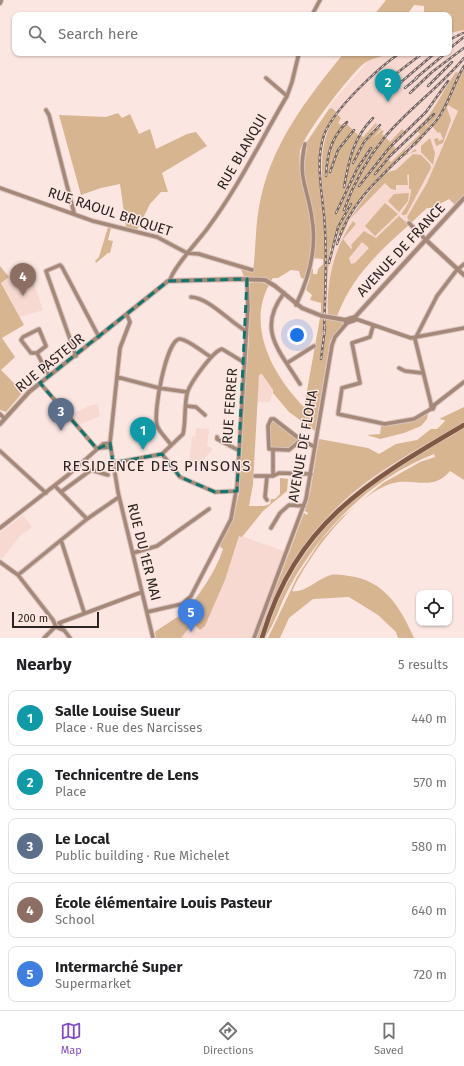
<!DOCTYPE html>
<html lang="en">
<head>
<meta charset="utf-8">
<style>
	body { margin:0; font-family:"Fira Sans",sans-serif; background:#f6f6f6; color:#202124 }
	.controls { position:absolute; right:12px; bottom:12px; display:grid; overflow:hidden; border-radius:8px; box-shadow:0 1px 3px #0004 }
	.controls button { width:36px; height:36px; display:grid; place-items:center; padding:0; border:0; border-bottom:1px solid #e0e0e0; background:#fff; color:#202124; font:20px sans-serif }
	.scale { position:absolute; left:12px; bottom:10px; width:87px; box-sizing:border-box; padding-left:4px; border:2px solid #2c2422; border-top:0; font-size:11px; line-height:14px; white-space:nowrap; color:#2c2422; -webkit-text-stroke:3px #fce6e1; paint-order:stroke }
	.you { position:absolute; left:297px; top:335px; width:14px; height:14px; margin:-10px; border:3px solid #fff; border-radius:50%; background:#1a73e8; box-shadow:0 0 0 6px #1a73e833 }
	.badge { display:grid; place-items:center; width:26px; height:26px; border-radius:50%; background:#834cc3; color:#fff; font-size:13px; font-weight:700 }
	.pin { position:absolute; translate:-50% -33px; filter:drop-shadow(0 1px 2px #0008) }
	.pin::after { content:''; position:absolute; top:21px; width:14px; height:12px; background:inherit; clip-path:polygon(0 0,100% 0,50% 100%) }
	.list { margin:0; padding:0; list-style:none }
	h2 { display:flex; justify-content:space-between; align-items:center; height:52px; margin:0; padding:0 16px; font-size:17px }
	h2 small { font-size:13px; font-weight:400; color:#757577 }
	.list li { display:grid; grid-template-columns:26px 1fr auto; gap:12px; align-items:center; box-sizing:border-box; height:56px; margin:0 8px 8px; padding:0 8px; border:1px solid #e0e0e0; border-radius:8px }
	.list b { display:block; font-size:15px; white-space:nowrap }
	.list p { margin:0; font-size:13px; white-space:nowrap; color:#757577 }
	.list em { font-size:13px; font-style:normal; color:#757577 }
	.icon { flex:none; width:22px; height:22px; fill:none; stroke:currentColor; stroke-width:2; stroke-linecap:round; stroke-linejoin:round }
	.map { position:relative; flex:none; width:464px; height:638px; overflow:hidden }
	.search { position:absolute; background:#fff; box-shadow:0 1px 3px #0004; left:12px; right:12px; top:12px; height:44px; display:flex; align-items:center; gap:10px; box-sizing:border-box; padding:0 14px; border-radius:8px; color:#757577; font-size:15px }
	.sheet { height:372px; background:#fff }
	nav { display:flex; justify-content:space-around; align-items:center; box-sizing:border-box; height:56px; border-top:1px solid #e0e0e0; background:#fff; font-size:11px; color:#757577 }
	nav a { display:grid; justify-items:center; gap:2px }
	nav .on { color:#834cc3 }
	.map>svg:first-child { display:block }
	.built { fill:#f7d9d2 }
	.green { fill:#d7b591; fill-rule:evenodd }
	.lines { fill:none; stroke-linecap:round; stroke-linejoin:round }
	.minor-casing { stroke:#d7c3bf; stroke-width:5.5 }
	.tertiary-casing { stroke:#d7c3bf; stroke-width:6 }
	.secondary-casing { stroke:#d7c3bf; stroke-width:6 }
	.minor { stroke:#a58878; stroke-width:3.5 }
	.tertiary { stroke:#a58878; stroke-width:4 }
	.secondary { stroke:#815842; stroke-width:4.5 }
	.rail-casing { stroke:#756865; stroke-width:2.5 }
	.rail { stroke:#fce6e1; stroke-width:1; stroke-dasharray:3; stroke-linecap:butt }
	.tertiary-bridge-casing { stroke:#d7c3bf; stroke-width:6; stroke-linecap:butt }
	.tertiary-bridge { stroke:#a58878; stroke-width:4 }
	.marked { fill:none; stroke:#0f766e; stroke-width:3; stroke-dasharray:8 5; stroke-linejoin:round }
	.labels { text-anchor:middle; dominant-baseline:central; stroke-width:3; stroke-linejoin:round; paint-order:stroke }
	.street-label { font-size:14px; fill:#2c2422; stroke:#fce6e1 }
	.neighbourhood-label { font-size:15px; letter-spacing:1px; fill:#2c2422; stroke:#fce6e1 }
</style>
</head>
<body>
<div class="map">
<svg width="464" height="638" viewBox="0 0 464 638">
	<rect width="100%" height="100%" fill="#fce6e1"/>
	<path class="built" d="M464 17V195L455 205 449 199 432 208H427L398 234 358 276 349 289 335 320 327 362 304 407 318 339 321 313 323 259 318 149 332 113 328 107 375 53H449V26Z
		M27 263 43 310 20 317 1 282Z
		M262 374 273 390 270 402H257L259 375Z
		M98 404 100 416 79 425 71 415 91 405Z
		M196 428 209 429 207 446 213 449 195 468 189 463 192 436 195 437Z
		M23 515 32 527 20 536 2 559 0 558V533Z
		M239 535 289 553 257 638H181L193 623 197 627 205 626 225 580Z"/>
	<path class="green" d="M386 0H464V30L449 33V15H424V6L414 5 407 15H374Z
		M344 53H387V55C379 57 369 59 362 65 349 77 302 136 300 152 297 174 307 196 311 218 314 238 310 259 307 279L301 278 299 271 291 270 278 278H273L271 281 260 278V282L269 285C246 327 274 377 304 407L320 318H324L320 359H321L326 318 341 321 343 324 330 341 315 431 289 412 273 393V390L262 374 259 375 253 484 249 506H264L270 504 271 499H275L280 494V478L288 479 287 491 263 511 242 537 239 536 225 580 205 626 200 630 193 623 181 638H156L155 632 156 631 182 614 183 615C198 596 216 572 223 549L219 546 233 519 239 493 240 448 249 339V283L255 282V277H244L241 269 253 271C256 250 255 228 259 207 270 145 306 100 344 53Z
		M464 64V195L455 205 449 199 432 208H427L411 223 407 217 427 183 458 111 448 105 447 108 451 120 443 143 436 146 434 139 438 138 439 141 443 139 440 132 438 133 432 126 447 103 429 127 424 121C437 107 444 88 456 72L459 73Z
		M332 108 336 112C309 151 323 193 325 237 325 262 325 288 324 313H321V303L310 300 312 295 306 290 310 278 311 269H313V274H317L318 269 323 264V259L312 258 314 218 302 171 307 149 306 143 329 109Z
		M118 113 122 118 130 114 139 134 150 129 156 149 187 134 196 132 207 146 162 173 168 192H161L150 204 137 230 126 227 120 184 101 188 81 195 59 115 106 117Z
		M337 114 341 118 338 123 341 125 345 122 359 136 360 135 363 137 376 123 377 125 368 134 378 126 381 129 373 138 382 130 384 131 382 134 390 142 402 129 404 131 392 144 396 149 389 155V160L391 162 420 134 416 129 423 122 430 129 416 146 411 144 405 150 409 154 415 149 417 151C394 155 364 193 352 213 348 220 346 228 342 236L338 234 334 246 330 248 326 295C326 272 327 250 326 227 324 188 313 148 337 114Z
		M430 138 435 153 433 165 421 152V146Z
		M413 154 421 155 430 164 431 168 406 215H402V213C407 206 411 199 411 189H409V174L407 175 408 185H396V190L391 189 385 183 350 219 362 201 385 173 396 170Z
		M409 193 408 201 399 212 388 201 394 194Z
		M385 203 398 214 375 236 365 226Z
		M399 216 409 225C378 252 352 277 337 316L328 315C326 283 334 247 353 221L356 224 343 239 351 249 352 248 351 245 364 231 376 238ZM362 242 369 248 355 263 351 264 349 258Z
		M108 227 111 228 108 240 113 241 110 253H108L96 263 95 261 99 257Z
		M0 266 9 277 1 283 24 325 2 338 15 357 1 370 23 392 6 412 0 410Z
		M464 407V422C432 441 398 459 368 481 316 519 276 576 259 638H257L304 513 307 515 308 513 305 511 310 493 319 439 368 448 379 454 396 444 417 440 431 429H437L445 421 444 420 439 419Z
		M428 414 427 419 421 426 404 433 380 439 367 435 380 434 381 426 412 421Z
		M274 419 301 440 292 450 269 449V422Z
		M464 428V480L450 471C432 493 412 476 390 484 350 499 310 554 292 591 305 593 315 581 328 576 334 573 342 575 349 576 384 580 401 608 414 638H398L396 632 378 615 349 597 313 599 289 618 280 638H268L297 577 321 540 341 518 383 483 420 462 435 457 434 454C372 478 322 528 290 586 281 602 275 623 265 638 284 574 322 521 375 482 403 461 435 446 464 428Z"/>
	<g class="lines">
		<g class="minor-casing">
			<path id="minor" d="M312 15 320 0
				M266 78 287 96
				M46 110 49 115 74 213
				M0 188 93 221 157 237 187 253 199 254 252 270
				M409 223 426 240
				M170 281C171 270 199 240 207 229 238 188 261 140 287 96L292 82 299 53
				M284 293C256 330 280 351 300 384
				M191 297C209 298 230 322 246 331
				M296 305C309 278 317 248 312 219 308 187 297 179 305 144
				M127 315 130 322 120 348 110 443 118 492 153 638
				M356 319 411 338 464 328
				M373 326 370 337 352 343 360 383 342 388 338 414 385 424 414 419 431 409
				M37 353 46 346 39 329 23 337 21 340 31 353H37L49 376
				M76 356 46 271 60 265 62 267 99 337
				M287 363 314 346
				M399 368 405 371 422 373
				M117 377 159 388 187 392
				M40 383 97 449
				M186 406 196 407 205 415
				M431 406V409H433L434 407 431 404 415 339 437 296 456 271 464 264
				M433 406 464 382
				M0 414 4 418
				M217 437V439L238 450
				M301 440 289 450 269 449 268 426 271 419H274L301 440 315 447
				M171 445C167 439 159 432 157 425 153 412 166 342 179 339 186 338 204 353 211 357
				M100 448 111 447
				M273 450V476
				M0 451 46 493
				M162 454 183 434C186 421 184 407 187 394 189 384 213 351 222 349L245 363
				M113 463 162 454 180 477 215 492 237 491
				M255 476H273L279 473 311 474
				M267 476 265 497 267 500
				M55 486 87 519
				M61 492 91 470 108 475
				M0 528 68 475 103 444 110 443
				M271 528 280 513 289 505 304 506
				M61 540 84 612
				M133 553 157 546 209 509
				M0 562 18 575 53 620 56 627 63 630
				M18 575 87 519 119 497
				M147 612 182 604 191 596 231 519 237 486 248 307 247 279
				M59 623 142 592
				M61 626 70 638
				M44 638 56 626
				M254 638 306 499 332 345 335 337 347 323"/>
		</g>
		<g class="tertiary-casing">
			<path id="tertiary" d="M0 3 1 0
				M426 240 464 275
				M355 317 464 198
				M334 318 345 320 355 317
				M345 320 346 323 355 320V317
				M0 424 29 392 168 281 239 279 265 280 275 286 302 308 322 316"/>
		</g>
		<g class="secondary-casing">
			<path id="secondary" d="M262 638C296 523 367 482 464 425"/>
		</g>
		<use href="#minor" class="minor"/>
		<use href="#tertiary" class="tertiary"/>
		<use href="#secondary" class="secondary"/>
		<g class="rail-casing">
			<path id="rail" d="M449 40 463 33
				M449 49 464 37
				M393 76 423 53
				M416 78 446 53
				M400 83 435 53
				M428 86 452 62
				M405 88 417 78
				M410 93 432 72 464 48
				M353 163 364 142 380 125
				M330 172 338 150 354 130
				M375 174 390 156 434 114
				M326 176C327 154 331 138 347 122
				M359 186 389 148 426 112 448 81
				M344 187C349 160 353 138 373 118
				M344 210C353 185 367 159 384 138 408 109 440 87 464 58
				M336 213 357 169 371 148
				M337 244C354 189 402 162 436 121 449 105 453 84 464 66
				M329 263 338 227 351 204
				M324 333C325 298 327 263 325 229 324 199 314 164 324 135 333 110 378 68 400 53
				M321 359 325 327"/>
		</g>
		<use href="#rail" class="rail"/>
		<g class="tertiary-bridge-casing">
			<path id="tertiary-bridge" d="M322 316 334 318"/>
		</g>
		<use href="#tertiary-bridge" class="tertiary-bridge"/>
	</g>
	<path class="marked" d="M247 279 237 491 215 492 180 477 162 454 113 463 110 443 97 449 40 383 168 281Z"/>
	<g class="labels">
		<g class="street-label">
			<text transform="translate(242 152) rotate(-60)">RUE BLANQUI</text>
			<text transform="translate(110 212) rotate(18)">RUE RAOUL BRIQUET</text>
			<text transform="translate(401 250) rotate(-47)">AVENUE DE FRANCE</text>
			<text transform="translate(50 363) rotate(-39)">RUE PASTEUR</text>
			<text transform="translate(230 406) rotate(-86)">RUE FERRER</text>
			<text transform="translate(303 446) rotate(-80)">AVENUE DE FLOHA</text>
			<text transform="translate(144 552) rotate(76)">RUE DU 1ER MAI</text>
		</g>
		<g class="neighbourhood-label">
			<text x="157" y="466">RESIDENCE DES PINSONS</text>
		</g>
	</g>
</svg>
<div class="controls">
<button><svg class="icon" aria-label="locate" viewBox="0 0 24 24"><circle cx="12" cy="12" r="6"/><path d="M12 2v4M12 18v4M2 12h4M18 12h4"/></svg></button>
</div>
<div class="scale">200 m</div>
<div class="you"></div>
<div class="pin badge" style="left:143px;top:450px;background:#0f9aa8">1</div>
<div class="pin badge" style="left:388px;top:102px;background:#0f9aa8">2</div>
<div class="pin badge" style="left:61px;top:431px;background:#5c6f8a">3</div>
<div class="pin badge" style="left:23px;top:296px;background:#8d6e63">4</div>
<div class="pin badge" style="left:191px;top:632px;background:#3f7fe0">5</div>
<div class="search"><svg class="icon" aria-label="search" viewBox="0 0 24 24"><circle cx="10" cy="10" r="6"/><path d="M15 15l6 6"/></svg>Search here</div>
</div>
<section class="sheet">
<h2>Nearby<small>5 results</small></h2>
<ul class="list">
<li><span class="badge" style="background:#0f9aa8">1</span><div><b>Salle Louise Sueur</b><p>Place · Rue des Narcisses</p></div><em>440 m</em></li>
<li><span class="badge" style="background:#0f9aa8">2</span><div><b>Technicentre de Lens</b><p>Place</p></div><em>570 m</em></li>
<li><span class="badge" style="background:#5c6f8a">3</span><div><b>Le Local</b><p>Public building · Rue Michelet</p></div><em>580 m</em></li>
<li><span class="badge" style="background:#8d6e63">4</span><div><b>École élémentaire Louis Pasteur</b><p>School</p></div><em>640 m</em></li>
<li><span class="badge" style="background:#3f7fe0">5</span><div><b>Intermarché Super</b><p>Supermarket</p></div><em>720 m</em></li>
</ul>
</section>
<nav>
<a class="on"><svg class="icon" aria-label="map" viewBox="0 0 24 24"><path d="M3 6l6-2 6 2 6-2v14l-6 2-6-2-6 2zM9 4v14M15 6v14"/></svg>Map</a>
<a><svg class="icon" aria-label="directions" viewBox="0 0 24 24"><path d="M12 3l9 9-9 9-9-9zM9 14v-3h6M13 9l2 2-2 2"/></svg>Directions</a>
<a><svg class="icon" aria-label="saved" viewBox="0 0 24 24"><path d="M7 4h10v16l-5-4-5 4z"/></svg>Saved</a>
</nav>
</body>
</html>
